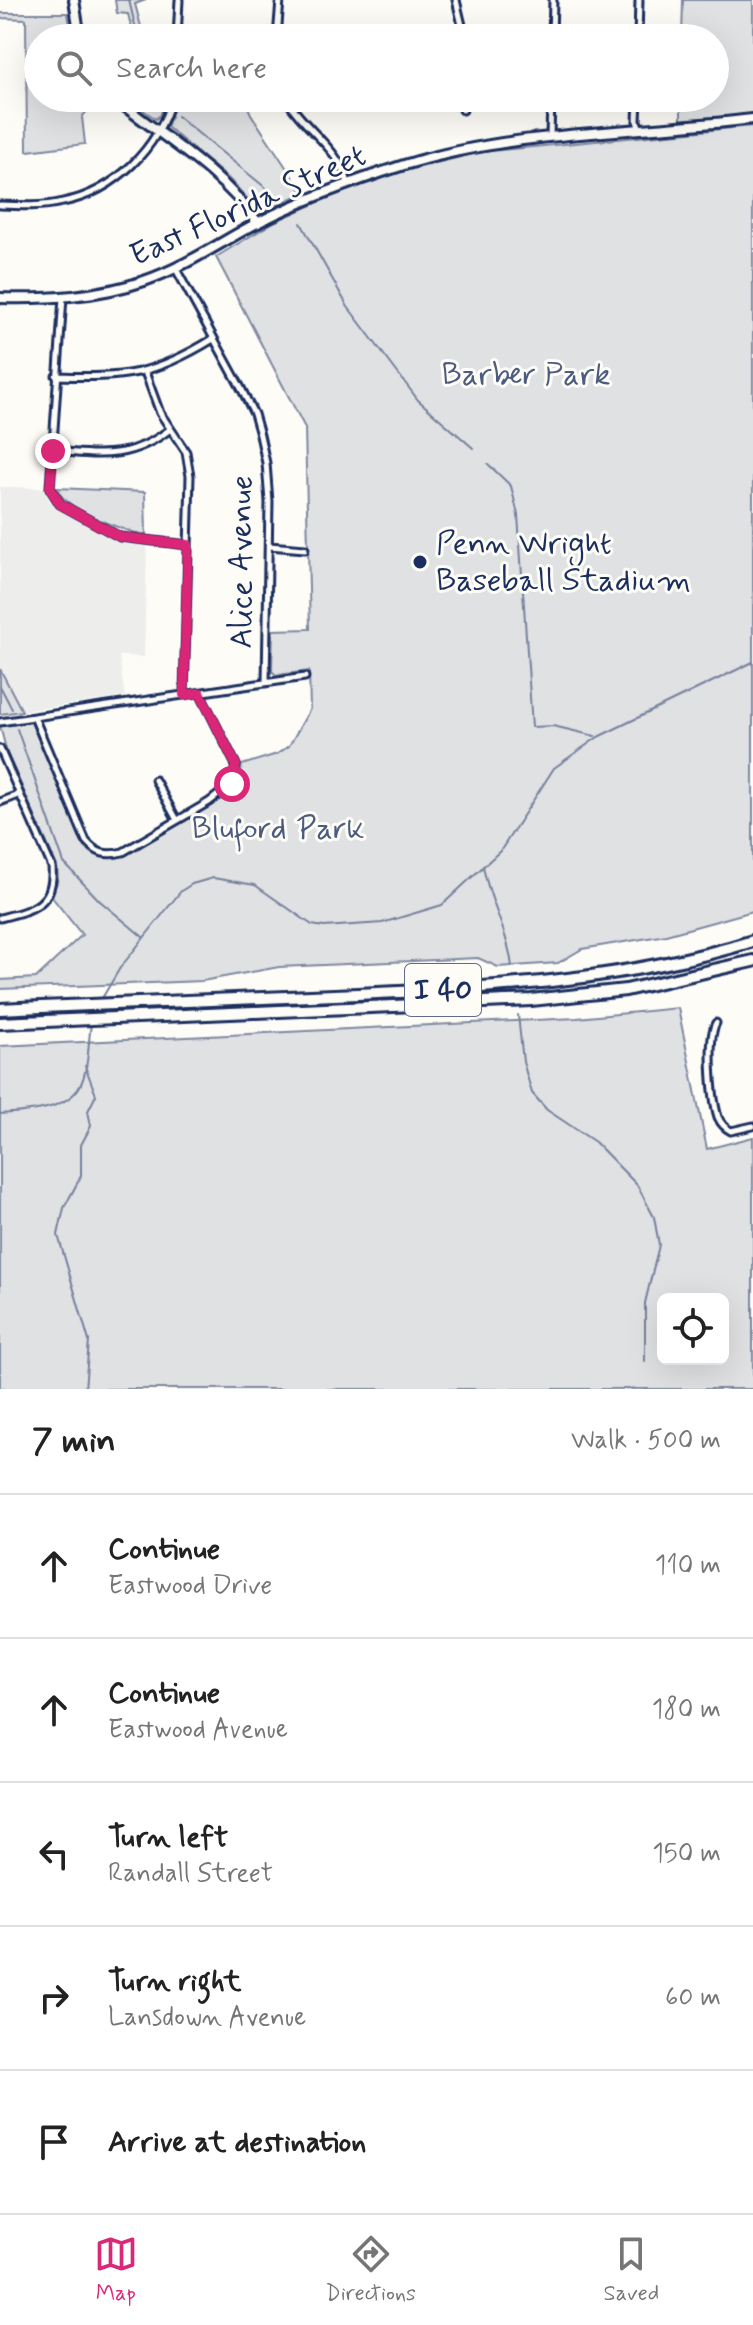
<!DOCTYPE html>
<html lang="en">
<head>
<meta charset="utf-8">
<style>
	body { margin:0; font-family:Mynerve,sans-serif; background:#f2f2f2; color:#222 }
	.controls { position:absolute; right:24px; bottom:24px; display:grid; overflow:hidden; border-radius:12px; box-shadow:0 8px 32px #0002 }
	.controls button { width:72px; height:72px; display:grid; place-items:center; padding:0; border:0; border-bottom:2px solid #e0e0e0; background:#fff; color:#222; font:40px sans-serif }
	.stop { position:absolute; width:24px; height:24px; margin:-18px; border:6px solid #db2777; border-radius:50%; background:#fff }
	.stop.end { background:#db2777; border-color:#fff; box-shadow:0 2px 8px #0008 }
	.list { margin:0; padding:0; list-style:none }
	h2 { display:flex; justify-content:space-between; align-items:center; height:104px; margin:0; padding:0 32px; font-size:34px }
	h2 small { font-size:26px; font-weight:400; color:#767676 }
	.list li { display:grid; grid-template-columns:52px 1fr auto; gap:24px; align-items:center; box-sizing:border-box; height:144px; padding:0 32px; border-top:2px solid #e0e0e0 }
	.list b { display:block; font-size:30px; white-space:nowrap }
	.list p { margin:0; font-size:26px; white-space:nowrap; color:#767676 }
	.list em { font-size:26px; font-style:normal; color:#767676 }
	.icon { flex:none; width:44px; height:44px; fill:none; stroke:currentColor; stroke-width:2; stroke-linecap:round; stroke-linejoin:round }
	.map { position:relative; flex:none; width:753px; height:1389px; overflow:hidden }
	.search { position:absolute; background:#fff; box-shadow:0 8px 32px #0002; left:24px; right:24px; top:24px; height:88px; display:flex; align-items:center; gap:20px; box-sizing:border-box; padding:0 28px; border-radius:44px; color:#767676; font-size:30px }
	.sheet { height:824px; background:#fff }
	nav { display:flex; justify-content:space-around; align-items:center; box-sizing:border-box; height:112px; border-top:2px solid #e0e0e0; background:#fff; font-size:22px; color:#767676 }
	nav a { display:grid; justify-items:center; gap:4px }
	nav .on { color:#db2777 }
	.map>svg:first-child { display:block }
	.built { fill:#edeeec }
	.green { fill:#e0e1e3; stroke:#7e88a0; stroke-width:2; fill-rule:evenodd }
	.lines { fill:none; stroke-linecap:round; stroke-linejoin:round }
	.stream { stroke:#76819c; stroke-width:2 }
	.street-casing { stroke:#1b2f5e; stroke-width:11 }
	.secondary-casing { stroke:#1b2f5e; stroke-width:14 }
	.highway-casing { stroke:#1b2f5e; stroke-width:16 }
	.street { stroke:#fdfcf7; stroke-width:5 }
	.secondary { stroke:#fdfcf7; stroke-width:8 }
	.highway { stroke:#fdfcf7; stroke-width:10 }
	.route { stroke:#db2777; stroke-width:10 }
	.poi-dot { fill:#1b2f5e; stroke:#fdfcf7; stroke-width:3 }
	.labels { text-anchor:middle; dominant-baseline:central; stroke-width:6; stroke-linejoin:round; paint-order:stroke }
	.shield { fill:#fdfcf7; stroke:#5f6c8c; stroke-width:2 }
	.shield-label { font-size:30px; font-weight:bold; fill:#1b2f5e }
	.street-label { font-size:32px; fill:#1b2f5e; stroke:#fdfcf7 }
	.park-label { font-size:32px; fill:#4c5c7f; stroke:#fdfcf7 }
	.poi-label { font-size:32px; fill:#1b2f5e; stroke:#fdfcf7; text-anchor:start }
</style>
</head>
<body>
<div class="map">
<svg width="753" height="1389" viewBox="0 0 753 1389">
	<rect width="100%" height="100%" fill="#fdfcf7"/>
	<filter id="ink" filterUnits="userSpaceOnUse"><feTurbulence type="fractalNoise" baseFrequency=".0125" numOctaves="2"/><feDisplacementMap in="SourceGraphic" scale="16" xChannelSelector="R" yChannelSelector="G"/><feConvolveMatrix kernelMatrix="1 2 1 2 8 2 1 2 1" color-interpolation-filters="sRGB"/></filter>
	<g filter="url(#ink)">
		<path class="built" d="M0 487 46 488 49 500 58 509 125 543 147 546 144 657 119 656 125 697 22 711 0 669Z"/>
		<path class="green" d="M115 0H146L135 4 144 38H134L128 14 117 13Z
			M683 0H753V114L681 120V98H715V38H682Z
			M1 13H68L72 38H38V98H79L88 110 82 117 85 144 27 151 26 19 0 18Z
			M166 98 161 114 156 119 127 99Z
			M219 98H244L251 114 303 193 262 212 259 211 229 179 167 127 177 99 217 104Z
			M753 126V911L666 935 582 949 558 963 498 967 478 958 279 967 202 981 0 989V980L36 978 82 935 52 897 58 879 57 866 7 753 0 726 31 722 83 844C91 851 99 858 111 858 126 857 217 803 233 791L239 781 242 765 277 754 289 746 310 709 309 671 276 675 272 671 273 630 310 629 305 428 216 257 274 222 343 191 397 173 480 152Z
			M57 488 145 492 146 535C125 532 63 509 57 488Z
			M0 669 22 711 0 714Z
			M678 1008 707 1149 753 1137V1389H0V1046L577 1018ZM663 1299H723V1359H663Z"/>
		<g class="lines">
			<path class="stream" d="M129 0 138 38
				M162 98H163
				M177 116 277 197
				M301 223 348 307 418 400 473 448
				M488 464 511 486 518 515 532 727 553 726 595 736
				M0 686 12 709
				M17 729 64 863 100 901 143 937
				M483 866C489 901 508 931 512 967
				M101 1000 120 968 181 891 192 884 213 878 255 885 312 925 324 927 382 923 442 905 501 850 554 768 598 737 753 662
				M518 1015 523 1062 532 1093 547 1110 595 1142 637 1185 654 1217 659 1245 645 1303V1361
				M85 1066 96 1095 88 1111 91 1126 81 1145V1176L64 1208 58 1235 89 1341 85 1389
				M0 1114C25 1112 66 1111 80 1086 89 1069 88 1042 91 1024"/>
			<g class="street-casing">
				<path id="street" d="M456 0 465 38
					M177 38 179 0
					M277 38 280 0
					M552 38 553 0
					M638 38 639 0
					M286 98C304 130 338 146 348 183
					M638 98 637 121 640 129
					M463 110 464 98
					M550 137 551 98
					M0 205C21 206 42 207 63 202 115 192 158 148 172 98
					M176 269 242 390 254 414 260 435 266 463 269 502 266 683
					M63 297 50 488 60 504 120 537 188 545
					M145 372 160 413 186 452 190 476 184 695
					M56 376C125 378 153 376 213 339
					M53 451C100 455 130 460 169 430
					M269 546 305 549
					M34 717 86 841C97 854 106 856 123 852L209 802 232 784 236 765 200 693
					M0 722 305 677
					M0 749 52 867C55 905 32 910 0 918
					M155 780 177 820
					M0 802 18 795
					M716 1023C707 1039 712 1098 718 1117 721 1124 725 1128 731 1131L753 1126"/>
			</g>
			<g class="secondary-casing">
				<path id="secondary" d="M74 0 80 38
					M114 98C164 138 220 170 258 223
					M0 298C49 299 97 297 144 281 185 267 219 243 257 223 304 199 354 181 404 165 517 130 637 133 753 119"/>
			</g>
			<g class="highway-casing">
				<path id="highway" d="M0 1009C119 1003 238 999 358 994 492 988 624 981 753 941
					M0 1023 531 1000 626 990 753 961"/>
			</g>
			<use href="#street" class="street"/>
			<use href="#secondary" class="secondary"/>
			<use href="#highway" class="highway"/>
		</g>
	</g>
	<g class="lines" filter="url(#ink)">
		<path class="route" d="M53 451 50 488 60 504 120 537 188 545 184 695 200 693 236 765 232 784"/>
	</g>
	<circle class="poi-dot" cx="420" cy="562" r="8"/>
	<g class="labels">
		<rect class="shield" x="405" y="964" width="76" height="52" rx="6"/>
		<g class="shield-label">
			<text x="443" y="990">I 40</text>
		</g>
		<g class="street-label">
			<text transform="translate(248 206) rotate(-24)">East Florida Street</text>
			<text transform="translate(242 562) rotate(-90)">Alice Avenue</text>
		</g>
		<g class="park-label">
			<text x="526" y="375">Barber Park</text>
			<text x="278" y="829">Bluford Park</text>
		</g>
		<g class="poi-label">
			<text x="436" y="544">Penn Wright<tspan x="436" dy="37">Baseball Stadium</tspan></text>
		</g>
	</g>
</svg>
<div class="controls">
<button><svg class="icon" aria-label="locate" viewBox="0 0 24 24"><circle cx="12" cy="12" r="6"/><path d="M12 2v4M12 18v4M2 12h4M18 12h4"/></svg></button>
</div>
<div class="stop" style="left:232px;top:784px"></div>
<div class="stop end" style="left:53px;top:451px"></div>
<div class="search"><svg class="icon" aria-label="search" viewBox="0 0 24 24"><circle cx="10" cy="10" r="6"/><path d="M15 15l6 6"/></svg>Search here</div>
</div>
<section class="sheet">
<h2>7 min<small>Walk · 500 m</small></h2>
<ul class="list">
<li><svg class="icon" aria-label="ahead" viewBox="0 0 24 24"><path d="M12 20V5M6 11l6-6 6 6"/></svg><div><b>Continue</b><p>Eastwood Drive</p></div><em>110 m</em></li>
<li><svg class="icon" aria-label="ahead" viewBox="0 0 24 24"><path d="M12 20V5M6 11l6-6 6 6"/></svg><div><b>Continue</b><p>Eastwood Avenue</p></div><em>180 m</em></li>
<li><svg class="icon" aria-label="left" viewBox="0 0 24 24"><path d="M17 20v-9H6M10 6l-5 5 5 5"/></svg><div><b>Turn left</b><p>Randall Street</p></div><em>150 m</em></li>
<li><svg class="icon" aria-label="right" viewBox="0 0 24 24"><path d="M7 20v-9h11M14 6l5 5-5 5"/></svg><div><b>Turn right</b><p>Lansdown Avenue</p></div><em>60 m</em></li>
<li><svg class="icon" aria-label="arrive" viewBox="0 0 24 24"><path d="M6 21V4h12l-3 4 3 4H6"/></svg><div><b>Arrive at destination</b></div></li>
</ul>
</section>
<nav>
<a class="on"><svg class="icon" aria-label="map" viewBox="0 0 24 24"><path d="M3 6l6-2 6 2 6-2v14l-6 2-6-2-6 2zM9 4v14M15 6v14"/></svg>Map</a>
<a><svg class="icon" aria-label="directions" viewBox="0 0 24 24"><path d="M12 3l9 9-9 9-9-9zM9 14v-3h6M13 9l2 2-2 2"/></svg>Directions</a>
<a><svg class="icon" aria-label="saved" viewBox="0 0 24 24"><path d="M7 4h10v16l-5-4-5 4z"/></svg>Saved</a>
</nav>
</body>
</html>
